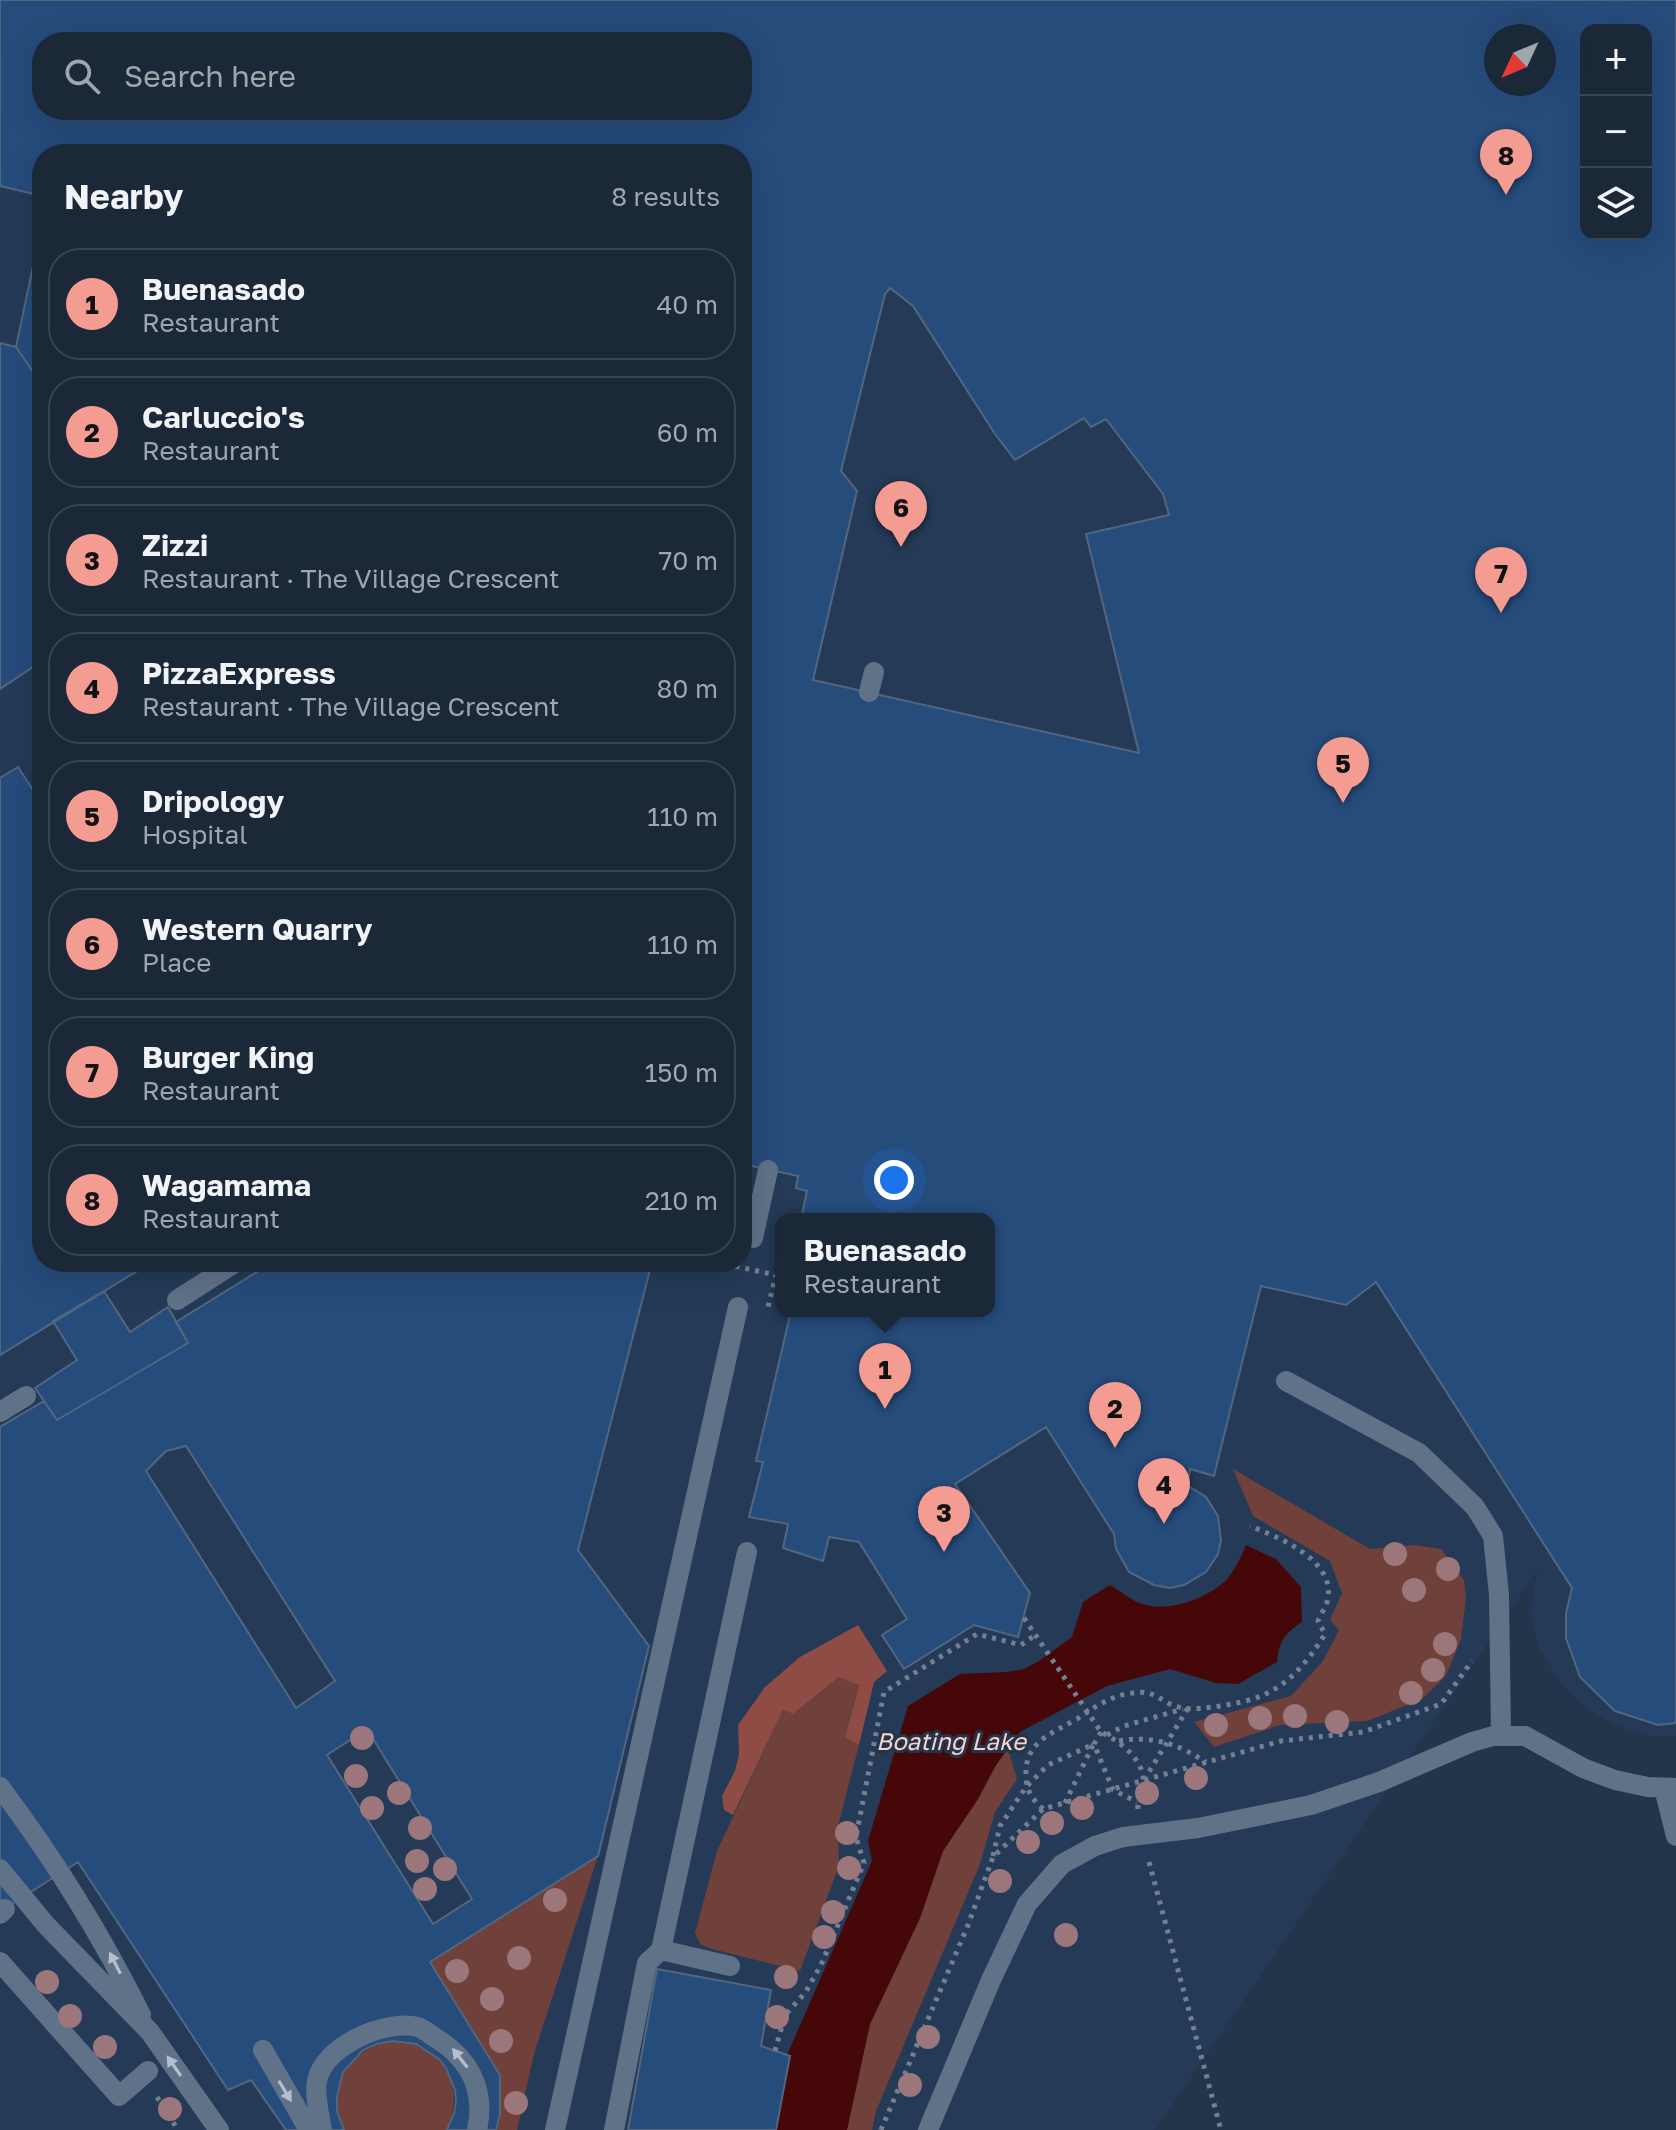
<!DOCTYPE html>
<html lang="en">
<head>
<meta charset="utf-8">
<style>
	body { margin:0; font-family:"Golos Text",sans-serif; background:#273443; color:#f1f3f6 }
	.controls { position:absolute; right:24px; top:24px; display:grid; overflow:hidden; border-radius:16px; box-shadow:0 8px 32px #0002 }
	.controls button { width:72px; height:72px; display:grid; place-items:center; padding:0; border:0; border-bottom:2px solid #384453; background:#1a2838; color:#f1f3f6; font:40px sans-serif }
	.compass { position:absolute; left:1484px; top:24px; width:72px; height:72px; border-radius:50%; background:#1a2838; box-shadow:0 8px 32px #0002; rotate:226deg }
	.you { position:absolute; left:894px; top:1180px; width:28px; height:28px; margin:-20px; border:6px solid #fff; border-radius:50%; background:#1a73e8; box-shadow:0 0 0 12px #1a73e833 }
	.badge { display:grid; place-items:center; width:52px; height:52px; border-radius:50%; background:#f59c92; color:#111; font-size:26px; font-weight:700 }
	.pin { position:absolute; translate:-50% -66px; filter:drop-shadow(0 2px 4px #0008) }
	.pin::after { content:''; position:absolute; top:42px; width:28px; height:24px; background:inherit; clip-path:polygon(0 0,100% 0,50% 100%) }
	.popup { position:absolute; left:775px; top:1213px; width:220px; height:104px; box-sizing:border-box; display:grid; place-content:center; border-radius:16px; background:#1a2838; filter:drop-shadow(0 2px 6px #0005); font-size:26px; white-space:nowrap; color:#9fa6ae }
	.popup b { font-size:30px; color:#f1f3f6 }
	.popup::after { content:''; position:absolute; left:50%; top:100%; margin-left:-16px; border:16px solid transparent; border-top-color:#1a2838 }
	.list { margin:0; padding:0; list-style:none }
	h2 { display:flex; justify-content:space-between; align-items:center; height:104px; margin:0; padding:0 32px; font-size:34px }
	h2 small { font-size:26px; font-weight:400; color:#9fa6ae }
	.list li { display:grid; grid-template-columns:52px 1fr auto; gap:24px; align-items:center; box-sizing:border-box; height:112px; margin:0 16px 16px; padding:0 16px; border:2px solid #384453; border-radius:32px }
	.list b { display:block; font-size:30px; white-space:nowrap }
	.list p { margin:0; font-size:26px; white-space:nowrap; color:#9fa6ae }
	.list em { font-size:26px; font-style:normal; color:#9fa6ae }
	.icon { flex:none; width:44px; height:44px; fill:none; stroke:currentColor; stroke-width:2; stroke-linecap:round; stroke-linejoin:round }
	.map { position:relative; flex:none; width:1676px; height:2130px; overflow:hidden }
	.search { position:absolute; background:#1a2838; box-shadow:0 8px 32px #0002; left:32px; top:32px; width:720px; height:88px; display:flex; align-items:center; gap:20px; box-sizing:border-box; padding:0 28px; border-radius:32px; color:#9fa6ae; font-size:30px }
	.panel { position:absolute; background:#1a2838; box-shadow:0 8px 32px #0002; left:32px; top:144px; width:720px; height:1128px; border-radius:32px }
	.map>svg:first-child { display:block }
	.built { fill:#243a57; fill-rule:evenodd }
	.green { fill:#70403b }
	.forest { fill:#8f4c45 }
	.water { fill:#450707 }
	.building { fill:#264c7c; stroke:#52667f; stroke-width:2; fill-rule:evenodd }
	.lines { fill:none; stroke-linecap:round; stroke-linejoin:round }
	.path { stroke:#738091; stroke-width:5; stroke-dasharray:4 6; stroke-linecap:butt }
	.service { stroke:#607288; stroke-width:20 }
	.minor { stroke:#607288; stroke-width:20 }
	.tree { fill:#9b767b }
	.oneway { fill:#b5bfce }
	.labels { text-anchor:middle; dominant-baseline:central; stroke-width:6; stroke-linejoin:round; paint-order:stroke }
	.water-label { font-size:24px; font-style:italic; fill:#fad0ca; stroke:#23354b }
</style>
</head>
<body>
<div class="map">
<svg width="1676" height="2130" viewBox="0 0 1676 2130">
	<rect width="100%" height="100%" fill="#23354b"/>
	<path class="built" d="M0 0H1268L1676 931V1736L1652 1737 1614 1725 1583 1706 1559 1681 1538 1645 1533 1627 1531 1615 1537 1571 1155 2130H0ZM42 42H742V110H42ZM42 154H742V1262H42ZM781 1219H989V1311H781Z"/>
	<path class="green" d="M1233 1469 1370 1549 1415 1545 1441 1549 1464 1580 1466 1598 1461 1639 1446 1676 1422 1699 1367 1721 1280 1725 1214 1747 1194 1722 1291 1696 1323 1661 1339 1630 1330 1620 1342 1593 1330 1561 1253 1516Z
		M839 1677 859 1684 845 1737 859 1745 838 1826 839 1866 800 1971 712 1949 700 1944 695 1933 717 1851 783 1710 793 1714Z
		M1008 1749 1017 1779 995 1812 980 1864 876 2111 872 2130H847L870 2024 920 1918 943 1851 978 1799 996 1765Z
		M598 1856 534 2054 517 2130H497L500 2114V2075L430 1962Z
		M393 2041C444 2042 466 2085 447 2130H344C323 2087 348 2049 393 2041Z"/>
	<path class="forest" d="M858 1625 887 1671 874 1682 859 1745 845 1737 859 1685 839 1677 793 1714 783 1710 733 1815 724 1810 722 1796 735 1771 739 1754 738 1725 765 1687 800 1657Z"/>
	<path class="water" d="M1246 1545 1276 1559 1301 1587 1302 1622C1285 1633 1279 1641 1277 1662L1238 1684 1216 1683 1170 1669 1107 1686 1020 1732 996 1765 978 1799 943 1851 920 1918 870 2024 847 2130H776L790 2056 787 2055 872 1861 868 1841 908 1706 960 1674 1007 1672 1024 1669 1039 1661 1072 1637 1083 1602 1110 1585C1120 1591 1131 1600 1142 1604 1168 1613 1210 1598 1228 1578 1236 1568 1241 1557 1246 1545Z"/>
	<path class="building" d="M0 0H1676V1723L1658 1725 1615 1711 1580 1677 1566 1638V1613L1572 1588 1376 1282 1346 1305 1261 1286 1214 1476 1190 1469 1187 1485 1206 1497 1218 1516 1221 1541 1218 1554 1206 1572 1184 1585 1170 1588 1154 1585 1129 1572 1116 1549 1114 1534 1046 1427 955 1484 1030 1593 1018 1637 974 1625 904 1669 882 1635 907 1619 859 1542 829 1537 823 1561 783 1548 788 1524 749 1517 763 1462 756 1461 791 1311H989V1219H801L807 1191 796 1188 798 1176 742 1164V154H42V196L0 186ZM1586 30H1646V234H1586ZM1496 36H1544V84H1496ZM42 42H742V110H42ZM890 288 913 306 995 434 1015 460 1084 418 1091 427 1106 419 1163 494 1169 515 1086 534 1139 753 813 680 857 491 841 471 885 294Z
		M37 247 42 248V385L16 347Z
		M0 343 16 347 42 385V661L0 689Z
		M18 767 42 804V1262H152L0 1355V778Z
		M273 1262H652L578 1550 649 1646 598 1856 430 1962 500 2075V2114L496 2130H447L454 2113 456 2102 455 2090 446 2068 439 2059 416 2044 393 2041 377 2044 363 2050 343 2072 337 2096V2111L344 2130H286L251 2080 228 2090 78 1862 7 1907 0 1899V1427L44 1401 57 1420 188 1343 176 1322ZM186 1446 335 1681 296 1708 146 1471 166 1451ZM367 1729 472 1899 433 1924 327 1755Z
		M104 1291 130 1332 168 1307 188 1343 57 1420 35 1388 77 1360 53 1321Z
		M657 1969 771 1990 761 2046 790 2056 776 2130H628Z"/>
	<g class="lines">
		<path class="path" d="M716 1262 776 1275 768 1307
			M1024 1618 1101 1732C1119 1741 1146 1760 1143 1784 1142 1793 1137 1800 1138 1809
			M1101 1732 1094 1744 1113 1790 1137 1802
			M1107 1735 1124 1726 1183 1709
			M1119 1741C1152 1735 1178 1744 1206 1762
			M1144 1780 1188 1708
			M1065 1803 1093 1745
			M1043 1809C1033 1800 1027 1792 1026 1778 1024 1742 1049 1735 1077 1719 1093 1708 1112 1695 1132 1693 1159 1689 1161 1705 1183 1708 1199 1711 1245 1703 1261 1696 1290 1684 1309 1660 1325 1634L1318 1621C1321 1614 1327 1605 1328 1598 1334 1559 1278 1537 1250 1526
			M993 1856 1000 1826 1026 1787 1048 1765 1094 1744
			M1149 1862 1221 2130
			M775 2051 785 2015 805 1993 821 1965 864 1863 856 1837 884 1692 977 1634 1021 1645 1035 1635
			M157 2097 178 2130
			M881 2130 968 1925 993 1857 1043 1809 1281 1741 1363 1732 1441 1704 1472 1661"/>
		<path class="service" d="M869 692 874 672
			M753 1238 768 1170
			M177 1300 236 1262
			M1286 1381 1419 1453 1475 1507 1493 1536 1499 1595 1501 1735
			M0 1412 26 1396
			M0 1787C54 1859 101 1934 141 2015
			M0 1869 46 1925 150 2032 219 2130
			M0 1914 5 1909
			M661 1950 730 1966
			M0 1962 119 2096 148 2071
			M263 2050 309 2130
			M322 2130C320 2116 314 2095 317 2081 324 2045 386 2019 418 2027 424 2029 430 2034 434 2037 469 2058 486 2089 477 2130
			M555 2130 738 1307
			M614 2130 647 1963 661 1950 747 1552"/>
		<path class="minor" d="M1664 1788 1676 1836
			M928 2130 991 1980 1027 1904 1062 1864 1095 1846 1123 1837 1198 1828 1311 1805 1379 1782 1472 1742 1493 1736H1525L1583 1768 1615 1780 1648 1787 1676 1788"/>
	</g>
	<g class="tree">
		<circle cx="1395" cy="1554" r="12"/>
		<circle cx="1448" cy="1569" r="12"/>
		<circle cx="1414" cy="1590" r="12"/>
		<circle cx="1445" cy="1644" r="12"/>
		<circle cx="1433" cy="1670" r="12"/>
		<circle cx="1411" cy="1693" r="12"/>
		<circle cx="1295" cy="1716" r="12"/>
		<circle cx="1260" cy="1718" r="12"/>
		<circle cx="1337" cy="1722" r="12"/>
		<circle cx="1216" cy="1725" r="12"/>
		<circle cx="362" cy="1738" r="12"/>
		<circle cx="356" cy="1776" r="12"/>
		<circle cx="1196" cy="1778" r="12"/>
		<circle cx="399" cy="1793" r="12"/>
		<circle cx="1147" cy="1793" r="12"/>
		<circle cx="372" cy="1808" r="12"/>
		<circle cx="1082" cy="1808" r="12"/>
		<circle cx="1052" cy="1823" r="12"/>
		<circle cx="420" cy="1828" r="12"/>
		<circle cx="847" cy="1833" r="12"/>
		<circle cx="1028" cy="1842" r="12"/>
		<circle cx="417" cy="1861" r="12"/>
		<circle cx="849" cy="1868" r="12"/>
		<circle cx="445" cy="1869" r="12"/>
		<circle cx="1000" cy="1881" r="12"/>
		<circle cx="425" cy="1889" r="12"/>
		<circle cx="555" cy="1900" r="12"/>
		<circle cx="833" cy="1912" r="12"/>
		<circle cx="1066" cy="1935" r="12"/>
		<circle cx="824" cy="1937" r="12"/>
		<circle cx="519" cy="1958" r="12"/>
		<circle cx="457" cy="1971" r="12"/>
		<circle cx="786" cy="1977" r="12"/>
		<circle cx="47" cy="1982" r="12"/>
		<circle cx="492" cy="1999" r="12"/>
		<circle cx="70" cy="2016" r="12"/>
		<circle cx="777" cy="2017" r="12"/>
		<circle cx="928" cy="2037" r="12"/>
		<circle cx="501" cy="2041" r="12"/>
		<circle cx="105" cy="2047" r="12"/>
		<circle cx="910" cy="2085" r="12"/>
		<circle cx="516" cy="2103" r="12"/>
		<circle cx="170" cy="2109" r="12"/>
	</g>
	<defs><path id="oneway-solid" d="M-6-.8H1V-3.2L6.5 0L1 3.2V.8H-6Z" transform="scale(2)"/></defs>
	<g class="oneway">
		<use href="#oneway-solid" transform="translate(115 1963) rotate(-117)"/>
		<use href="#oneway-solid" transform="translate(460 2058) rotate(-128)"/>
		<use href="#oneway-solid" transform="translate(174 2066) rotate(-125)"/>
		<use href="#oneway-solid" transform="translate(285 2091) rotate(59)"/>
	</g>
	<g class="labels">
		<g class="water-label">
			<text x="951" y="1740">Boating Lake</text>
		</g>
	</g>
</svg>
<div class="controls">
<button>+</button>
<button>−</button>
<button><svg class="icon" aria-label="layers" viewBox="0 0 24 24"><path d="M12 4l9 5-9 5-9-5zM3 14l9 5 9-5"/></svg></button>
</div>
<svg class="compass" viewBox="-18 -18 36 36"><path d="M0-13l5 13h-10z" fill="#e53935"/><path d="M0 13l5-13h-10z" fill="#9fa6ae"/></svg>
<div class="you"></div>
<div class="pin badge" style="left:885px;top:1409px">1</div>
<div class="popup"><b>Buenasado</b>Restaurant</div>
<div class="pin badge" style="left:1115px;top:1448px">2</div>
<div class="pin badge" style="left:944px;top:1552px">3</div>
<div class="pin badge" style="left:1164px;top:1524px">4</div>
<div class="pin badge" style="left:1343px;top:803px">5</div>
<div class="pin badge" style="left:901px;top:547px">6</div>
<div class="pin badge" style="left:1501px;top:613px">7</div>
<div class="pin badge" style="left:1506px;top:195px">8</div>
<div class="search"><svg class="icon" aria-label="search" viewBox="0 0 24 24"><circle cx="10" cy="10" r="6"/><path d="M15 15l6 6"/></svg>Search here</div>
<section class="panel">
<h2>Nearby<small>8 results</small></h2>
<ul class="list">
<li><span class="badge">1</span><div><b>Buenasado</b><p>Restaurant</p></div><em>40 m</em></li>
<li><span class="badge">2</span><div><b>Carluccio's</b><p>Restaurant</p></div><em>60 m</em></li>
<li><span class="badge">3</span><div><b>Zizzi</b><p>Restaurant · The Village Crescent</p></div><em>70 m</em></li>
<li><span class="badge">4</span><div><b>PizzaExpress</b><p>Restaurant · The Village Crescent</p></div><em>80 m</em></li>
<li><span class="badge">5</span><div><b>Dripology</b><p>Hospital</p></div><em>110 m</em></li>
<li><span class="badge">6</span><div><b>Western Quarry</b><p>Place</p></div><em>110 m</em></li>
<li><span class="badge">7</span><div><b>Burger King</b><p>Restaurant</p></div><em>150 m</em></li>
<li><span class="badge">8</span><div><b>Wagamama</b><p>Restaurant</p></div><em>210 m</em></li>
</ul>
</section>
</div>
</body>
</html>
